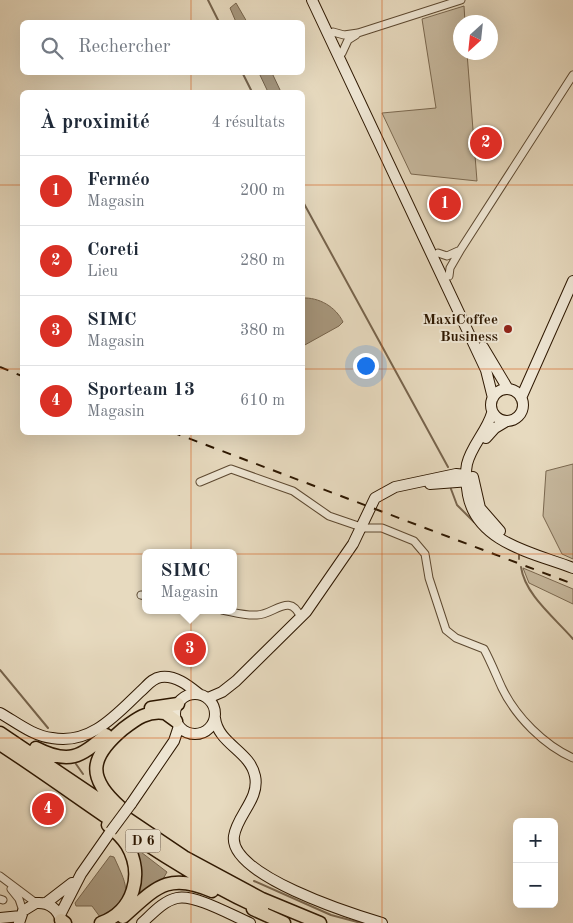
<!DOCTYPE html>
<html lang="fr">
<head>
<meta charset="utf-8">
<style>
	body { margin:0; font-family:"Old Standard TT",serif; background:#f6f6f7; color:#1f2937 }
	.controls { position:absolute; right:15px; bottom:15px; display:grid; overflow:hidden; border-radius:8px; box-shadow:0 5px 20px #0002 }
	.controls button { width:45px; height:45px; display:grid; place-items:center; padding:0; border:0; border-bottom:1px solid #e0e1e3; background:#fff; color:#1f2937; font:25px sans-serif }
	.compass { position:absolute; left:453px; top:15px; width:45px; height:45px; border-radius:50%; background:#fff; box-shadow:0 5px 20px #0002; rotate:207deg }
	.you { position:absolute; left:365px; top:365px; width:18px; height:18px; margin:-12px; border:4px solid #fff; border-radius:50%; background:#1a73e8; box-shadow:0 0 0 8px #1a73e833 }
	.badge { display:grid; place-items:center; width:32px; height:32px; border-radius:50%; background:#d93025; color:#fff; font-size:16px; font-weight:700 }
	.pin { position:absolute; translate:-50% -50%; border:2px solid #fff; box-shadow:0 1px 5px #0006 }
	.popup { position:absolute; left:142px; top:549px; width:95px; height:65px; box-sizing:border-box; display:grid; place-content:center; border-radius:8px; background:#fff; filter:drop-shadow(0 1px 4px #0005); font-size:16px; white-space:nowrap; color:#747a83 }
	.popup b { font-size:19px; color:#1f2937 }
	.popup::after { content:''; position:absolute; left:50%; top:100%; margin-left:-10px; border:10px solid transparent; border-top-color:#fff }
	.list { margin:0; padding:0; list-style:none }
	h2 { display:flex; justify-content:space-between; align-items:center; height:65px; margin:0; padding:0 20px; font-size:21px }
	h2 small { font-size:16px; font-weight:400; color:#747a83 }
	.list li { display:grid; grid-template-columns:32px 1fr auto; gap:15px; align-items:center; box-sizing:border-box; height:70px; padding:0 20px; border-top:1px solid #e0e1e3 }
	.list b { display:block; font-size:19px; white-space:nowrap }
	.list p { margin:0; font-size:16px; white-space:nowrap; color:#747a83 }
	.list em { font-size:16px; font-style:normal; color:#747a83 }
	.icon { flex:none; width:28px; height:28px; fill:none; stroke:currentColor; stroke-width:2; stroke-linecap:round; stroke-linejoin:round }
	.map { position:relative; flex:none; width:573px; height:923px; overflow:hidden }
	.search { position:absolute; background:#fff; box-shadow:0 5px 20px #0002; left:20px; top:20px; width:285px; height:55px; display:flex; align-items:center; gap:12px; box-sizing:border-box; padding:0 18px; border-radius:8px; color:#747a83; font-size:19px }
	.panel { position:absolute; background:#fff; box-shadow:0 5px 20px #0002; left:20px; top:90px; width:285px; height:345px; border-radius:8px }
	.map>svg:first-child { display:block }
	.green { fill:#c7b99f; stroke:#7a6850 }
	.water { fill:#a8987e; stroke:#77644c }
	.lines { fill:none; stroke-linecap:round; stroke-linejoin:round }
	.stream { stroke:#77644c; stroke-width:2 }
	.street-casing { stroke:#5c4830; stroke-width:9 }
	.secondary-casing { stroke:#2d1700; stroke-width:12 }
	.highway-casing { stroke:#2d1700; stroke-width:15 }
	.street { stroke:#efe7d5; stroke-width:7 }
	.secondary { stroke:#efe7d5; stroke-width:10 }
	.highway { stroke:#e7dabf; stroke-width:12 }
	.rail { stroke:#2d1700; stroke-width:2; stroke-dasharray:9 9; stroke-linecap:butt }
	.secondary-bridge-casing { stroke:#2d1700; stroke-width:12; stroke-linecap:butt }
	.secondary-bridge { stroke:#efe7d5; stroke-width:10 }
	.grid { fill:none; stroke:#d5520b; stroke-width:1; stroke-opacity:0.55 }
	.poi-dot { fill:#8f2418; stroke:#efe7d5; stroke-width:2 }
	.labels { text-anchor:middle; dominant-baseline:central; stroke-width:4; stroke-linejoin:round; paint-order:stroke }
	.shield { fill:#efe7d5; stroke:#675540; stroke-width:1 }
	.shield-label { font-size:14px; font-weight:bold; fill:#2d1700 }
	.poi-label { font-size:15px; font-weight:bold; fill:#2d1700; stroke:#efe7d5; text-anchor:end }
</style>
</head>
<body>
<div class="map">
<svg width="573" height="923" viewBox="0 0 573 923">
	<rect width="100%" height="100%" fill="#e7dabf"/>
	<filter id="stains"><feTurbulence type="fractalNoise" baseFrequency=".004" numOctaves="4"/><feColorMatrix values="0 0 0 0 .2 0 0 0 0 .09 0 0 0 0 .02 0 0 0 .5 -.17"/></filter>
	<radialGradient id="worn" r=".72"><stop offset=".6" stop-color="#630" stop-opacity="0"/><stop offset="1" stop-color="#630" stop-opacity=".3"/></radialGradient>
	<path class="green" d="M464 6 465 22H460V52L467 53 477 181 411 174 382 113 436 108 422 19Z
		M573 464V559L562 554 543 516 546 471Z
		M523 568 573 589V604L529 583Z"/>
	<path class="water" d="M236 3 247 22H236L230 8Z
		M259 73H272L281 92H268Z
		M302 298C319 297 336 307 343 322L339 326 303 346Z
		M137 849 167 872 163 879 139 895Z
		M110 856 114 857C129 890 134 896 100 917L92 906H76L75 903Z"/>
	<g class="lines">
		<path class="stream" d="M208 0 219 22
			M242 72 252 92
			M302 200 448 467
			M451 489 457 505 474 522
			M519 555V559
			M521 567C525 595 555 618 573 639
			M0 670 48 728
			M76 764 83 774
			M254 881 331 915 361 923"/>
		<g class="street-casing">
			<path id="street" d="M333 32 344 35 358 33 461 0
				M342 53 348 40 356 35
				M438 253 447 256 458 251
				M449 276 450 268 461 249 573 75
				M200 482 231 469 293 491 329 516 364 528H382L414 541 425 554 429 578 446 630 456 638 484 649C491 662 496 675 502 688 516 717 544 745 573 758
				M141 595 146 596
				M222 610C233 612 245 616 257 615 274 615 290 591 301 618
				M0 876 36 903
				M11 889 19 899 23 911
				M0 899 3 900"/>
		</g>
		<g class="secondary-casing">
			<path id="secondary" d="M312 0 486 370 493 398
				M483 347 508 389
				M491 405a16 16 0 1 1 32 0a16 16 0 1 1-32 0Z
				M521 398 573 281
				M492 413C487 431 471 446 467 464 465 474 466 484 468 495 477 543 534 553 573 568
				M486 438 495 428 505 422
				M473 477 480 508 500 531
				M430 484 470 481
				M175 714a20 20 0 1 1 40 0a20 20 0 1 1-40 0Z
				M208 698 222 692 236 681 306 612 353 544 375 498 395 487 456 474 466 475 473 480
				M0 713C16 722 33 736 52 738 90 745 115 716 140 692 147 686 152 678 161 677 176 675 189 686 199 694
				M215 718C218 744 250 751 255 776 260 799 237 815 234 836 228 875 352 914 382 923
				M131 804 174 741 179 726
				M46 903 72 883
				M60 915 81 874 111 831
				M0 918 21 916
				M19 923 23 911 36 903C49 902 57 908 61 920
				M142 923C152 914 163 901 177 898 195 894 233 916 250 923"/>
		</g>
		<g class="highway-casing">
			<path id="highway" d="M151 708 178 704
				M0 733 184 857 262 899 320 923
				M0 744C86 800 168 867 262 909
				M36 748C69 765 80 757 106 735
				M120 807C86 777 90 757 123 729 136 719 148 710 165 713L176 721
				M253 909 284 923
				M123 917C155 889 167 871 212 891
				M61 920 65 923
				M101 923C134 911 144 874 127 845 122 837 115 831 108 825"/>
		</g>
		<use href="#street" class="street"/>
		<use href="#secondary" class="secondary"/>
		<use href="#highway" class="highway"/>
		<path class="rail" d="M0 367 22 376
			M172 432 573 584"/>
		<g class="secondary-bridge-casing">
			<path id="secondary-bridge" d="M111 831 131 804"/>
		</g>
		<use href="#secondary-bridge" class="secondary-bridge"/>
	</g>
	<path class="grid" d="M191 0V22M382 0V923M191 72V92M0 185H22M302 185H573M0 369H22M302 369H573M191 432V923M0 554H573M0 738H573"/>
	<circle class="poi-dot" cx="508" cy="329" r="5"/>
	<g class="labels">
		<rect class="shield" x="125.5" y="829.5" width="35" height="23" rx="4"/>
		<g class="shield-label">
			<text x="143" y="841">D 6</text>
		</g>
		<g class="poi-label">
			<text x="498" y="320">MaxiCoffee<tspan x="498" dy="17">Business</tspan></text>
		</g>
	</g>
	<rect width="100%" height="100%" filter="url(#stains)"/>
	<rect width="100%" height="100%" fill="url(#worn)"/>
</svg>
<div class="controls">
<button>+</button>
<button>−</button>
</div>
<svg class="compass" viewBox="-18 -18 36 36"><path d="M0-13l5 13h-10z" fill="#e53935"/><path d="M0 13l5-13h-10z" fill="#747a83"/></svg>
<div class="you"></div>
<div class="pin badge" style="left:445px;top:204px">1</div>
<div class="pin badge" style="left:486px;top:143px">2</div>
<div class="pin badge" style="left:190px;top:649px">3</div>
<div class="popup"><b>SIMC</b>Magasin</div>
<div class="pin badge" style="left:48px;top:809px">4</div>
<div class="search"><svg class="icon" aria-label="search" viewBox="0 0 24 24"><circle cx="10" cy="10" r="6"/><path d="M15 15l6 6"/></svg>Rechercher</div>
<section class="panel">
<h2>À proximité<small>4 résultats</small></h2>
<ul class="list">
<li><span class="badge">1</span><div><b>Ferméo</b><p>Magasin</p></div><em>200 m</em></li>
<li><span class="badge">2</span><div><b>Coreti</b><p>Lieu</p></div><em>280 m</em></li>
<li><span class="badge">3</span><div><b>SIMC</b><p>Magasin</p></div><em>380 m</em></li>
<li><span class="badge">4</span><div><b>Sporteam 13</b><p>Magasin</p></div><em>610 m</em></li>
</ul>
</section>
</div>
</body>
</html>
